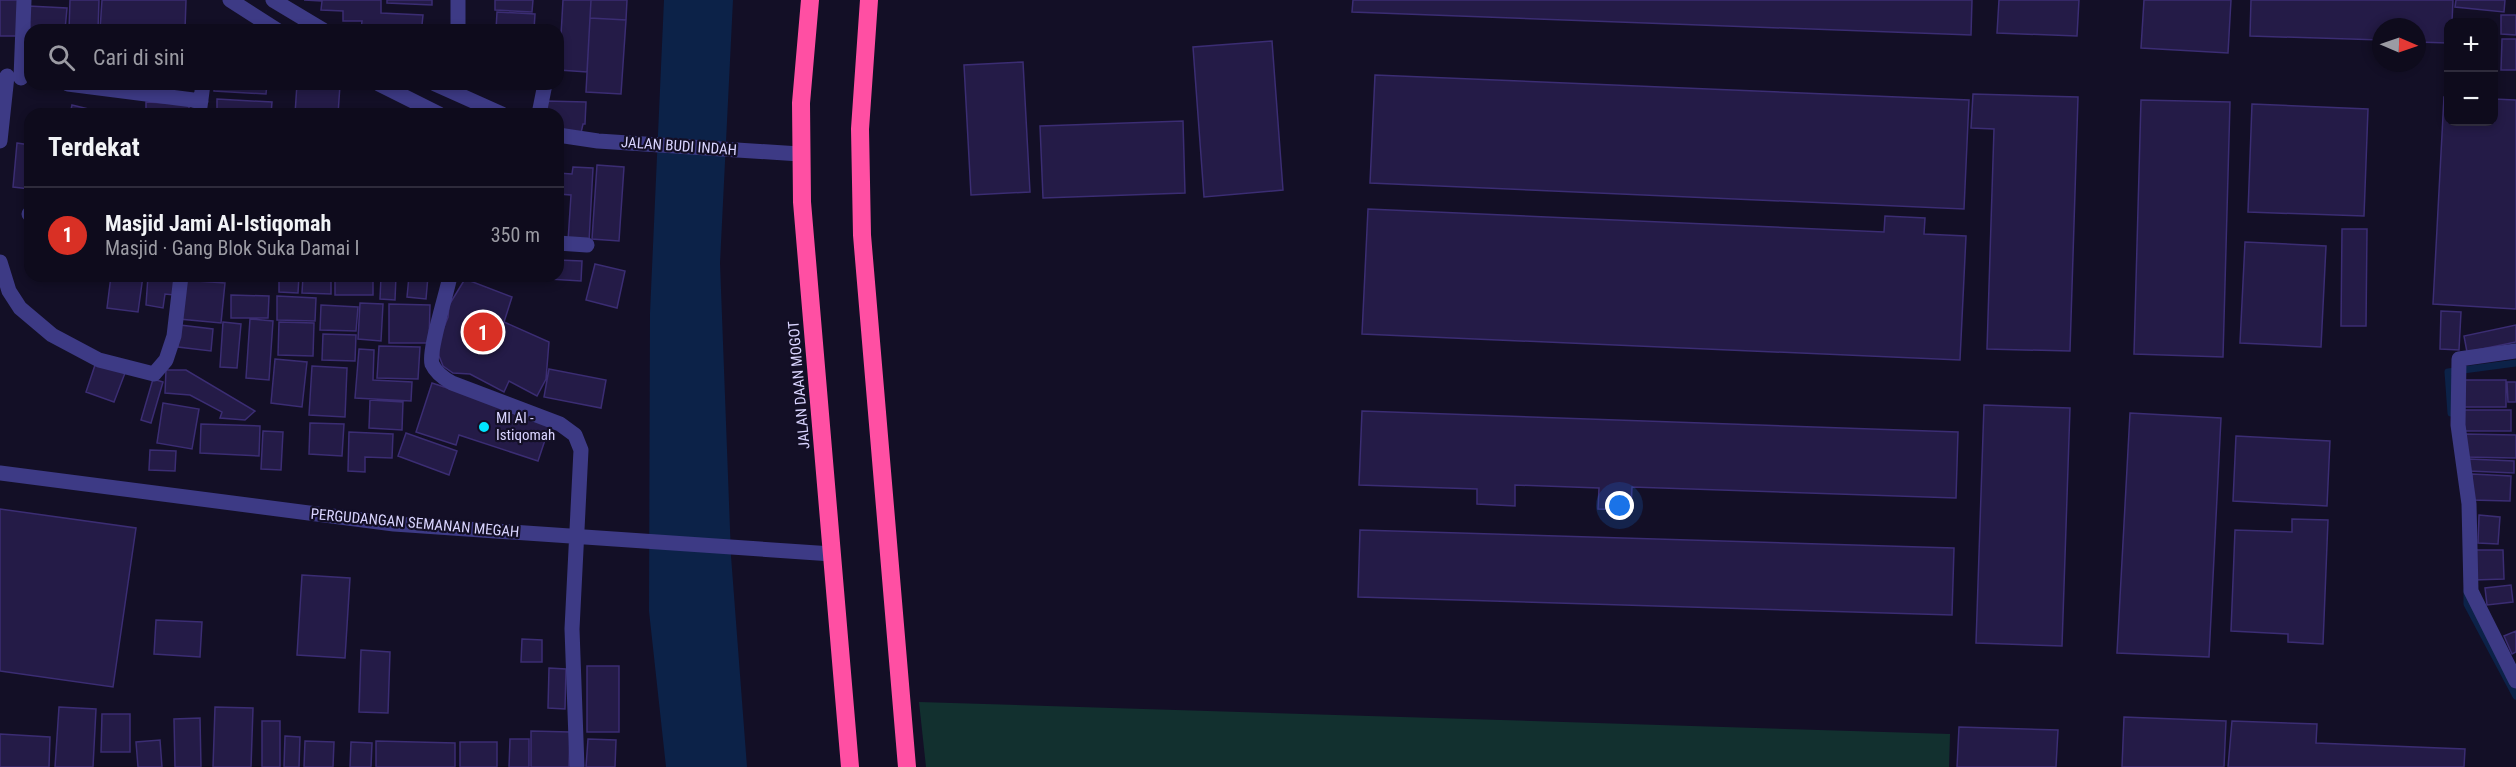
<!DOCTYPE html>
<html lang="id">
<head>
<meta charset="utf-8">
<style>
	body { margin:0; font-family:"Roboto Condensed",sans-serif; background:#1c1929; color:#f1f3f6 }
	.controls { position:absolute; right:18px; top:18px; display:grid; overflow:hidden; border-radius:12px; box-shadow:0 3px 9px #0003 }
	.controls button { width:54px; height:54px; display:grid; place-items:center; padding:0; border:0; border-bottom:2px solid #2e2b3b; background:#0e0b1c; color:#f1f3f6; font:30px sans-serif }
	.compass { position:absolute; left:2372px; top:18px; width:54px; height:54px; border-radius:50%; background:#0e0b1c; box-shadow:0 3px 9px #0003; rotate:92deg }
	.you { position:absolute; left:1620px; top:506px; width:21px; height:21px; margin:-15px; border:4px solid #fff; border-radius:50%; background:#1a73e8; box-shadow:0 0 0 9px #1a73e833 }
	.badge { display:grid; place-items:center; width:39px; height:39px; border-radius:50%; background:#d93025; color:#fff; font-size:20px; font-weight:700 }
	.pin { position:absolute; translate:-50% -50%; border:3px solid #fff; box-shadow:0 2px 6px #0006 }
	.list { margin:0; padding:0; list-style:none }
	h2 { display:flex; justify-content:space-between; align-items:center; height:78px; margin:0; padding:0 24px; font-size:26px }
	h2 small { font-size:20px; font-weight:400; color:#9b9ba3 }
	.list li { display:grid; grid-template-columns:39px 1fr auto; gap:18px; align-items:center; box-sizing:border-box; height:96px; padding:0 24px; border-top:2px solid #2e2b3b }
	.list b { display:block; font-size:22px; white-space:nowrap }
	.list p { margin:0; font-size:20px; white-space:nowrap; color:#9b9ba3 }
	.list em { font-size:20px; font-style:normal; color:#9b9ba3 }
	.icon { flex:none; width:33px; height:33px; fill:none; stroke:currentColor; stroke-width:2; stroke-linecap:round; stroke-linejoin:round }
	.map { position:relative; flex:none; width:2516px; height:767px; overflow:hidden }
	.search { position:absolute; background:#0e0b1c; box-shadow:0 3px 9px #0003; left:24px; top:24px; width:540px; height:66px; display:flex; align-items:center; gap:15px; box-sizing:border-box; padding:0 21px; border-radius:18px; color:#9b9ba3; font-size:22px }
	.panel { position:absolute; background:#0e0b1c; box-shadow:0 3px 9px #0003; left:24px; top:108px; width:540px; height:174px; border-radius:18px }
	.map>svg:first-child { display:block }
	.green { fill:#12302f }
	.water { fill:#0c2248 }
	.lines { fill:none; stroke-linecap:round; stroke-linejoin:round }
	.stream { stroke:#0c2248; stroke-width:7 }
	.building { fill:#241b47; stroke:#3b2d73; stroke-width:1.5 }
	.street { stroke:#3d3a85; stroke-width:15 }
	.highway { stroke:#ff4fa3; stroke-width:18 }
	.poi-dot { fill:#00e5ff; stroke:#130f26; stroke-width:2 }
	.labels { text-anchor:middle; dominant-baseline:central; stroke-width:4.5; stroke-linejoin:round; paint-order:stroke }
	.street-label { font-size:15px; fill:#d9d4ff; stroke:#130f26 }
	.poi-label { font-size:15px; fill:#d9d4ff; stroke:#130f26; text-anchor:start }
</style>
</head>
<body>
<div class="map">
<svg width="2516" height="767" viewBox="0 0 2516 767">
	<rect width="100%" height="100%" fill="#130f26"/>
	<path class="green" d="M919 702 1950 734 1949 767H926Z"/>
	<path class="water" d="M664 0H733L720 263 731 556 747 767H666L649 611 650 313Z"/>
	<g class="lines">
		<path class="stream" d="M2451 413 2448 372 2516 363
			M2467 590V604L2516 696"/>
	</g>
	<path class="building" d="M0 0H20L19 36H0Z
		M70 0H99L98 30H69Z
		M102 0H186L185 30H100Z
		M304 0H381V13L423 15 422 25 447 26V30H361L362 21H343V11L321 10 322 1Z
		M387 0H432V5L387 3Z
		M495 0H533L532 12 495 10Z
		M563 0H591L587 72 559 70Z
		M591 0H627L626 20 590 18Z
		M1353 0H1972L1971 35 1352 12Z
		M1999 0H2079L2077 36 1997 33Z
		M2144 0H2231L2228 53 2141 48Z
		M2251 0H2453L2452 22H2448V43L2417 42V27H2381V40L2250 36Z
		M2456 0H2505L2504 12 2455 7Z
		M28 6 67 8 65 30H30Z
		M497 12 535 14 534 30H496Z
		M2501 15H2516V35L2501 34Z
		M590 18 626 20 621 94 586 92Z
		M2502 39H2516V70H2501Z
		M1272 41 1283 190 1204 197 1193 47Z
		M1023 62 1030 192 971 195 964 65Z
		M1375 75 1969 100 1964 209 1370 183Z
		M214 84H267L266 94 214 91Z
		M297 84 340 85 338 114H295Z
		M1973 94 2078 97 2070 351 1987 349 1994 129 1971 128Z
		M2444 97H2448V122H2494V99L2516 100V309L2433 304Z
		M217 99 272 102 271 114H217Z
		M2141 100 2230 102 2223 357 2134 354Z
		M545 101 586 102 585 124H583L581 133 558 131V114H543Z
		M146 102 189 104V114H146Z
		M2252 104 2368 109 2364 216 2248 212Z
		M72 105 109 114H70Z
		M1183 121 1185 193 1043 198 1040 126Z
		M17 143 30 145V189L13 187Z
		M597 165 624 167 619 241 592 239Z
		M573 167 593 168 589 242 568 241 571 195 558 194V173L572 174Z
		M558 205H562L560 238H558Z
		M1368 209 1884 232 1885 216 1925 218 1924 234 1966 236 1960 360 1362 334Z
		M2342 229H2367L2366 326H2341Z
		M2245 242 2326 246 2321 347 2240 343Z
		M558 260 582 261 581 281 516 277 558 276Z
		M595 264 625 271 617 308 586 300Z
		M111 276H143L138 312 107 308Z
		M148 276H177L174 295 165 294 163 308 146 305Z
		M185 276H219V280Z
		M279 276H299L298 293 279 292Z
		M303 276H331V294L302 293Z
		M335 276H373V295H335Z
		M381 276H396L395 300 380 299Z
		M409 276H428L426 299 407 297Z
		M465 279 512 297 504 322 549 342 546 379 537 396 509 381 504 392 470 374 453 373 443 366 439 356 438 342 448 317 449 305Z
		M182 280 225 283 221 323 179 319Z
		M231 295 269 296 268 318H231Z
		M277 296 316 298 315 321 277 320Z
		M360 303 383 304 381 341 358 339Z
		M389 304 430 305 429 343H389Z
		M321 305 358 307 356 331 320 330Z
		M2441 311 2461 312 2459 350 2440 349Z
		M250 319 273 321 269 380 246 378Z
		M223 322 241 324 237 368 220 367Z
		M279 322 314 323 313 356 278 355Z
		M180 325 213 329 211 351 178 347Z
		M2516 325V342L2467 352 2464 336Z
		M323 334 356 335 355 361 322 360Z
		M379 346 420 347 418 379 377 378Z
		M359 349 374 350 373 380 412 382 411 401 355 398Z
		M275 359 307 362 302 407 271 403Z
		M96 362 125 373 114 402 86 392Z
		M312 366 347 368 345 417 309 415Z
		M549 369 606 380 601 408 544 397Z
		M166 370H186L255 411 245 420 220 418 222 412 190 395 165 393Z
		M153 379 163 382 151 423 141 420Z
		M2461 380H2506V407H2461Z
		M2507 382H2516V402H2508Z
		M432 383 551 422 538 461 459 435 456 445 416 432Z
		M370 400 403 402 402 430 369 428Z
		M163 403 199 409 192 449 157 443Z
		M1984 405 2070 408 2062 646 1976 643Z
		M2462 410H2511V431H2462Z
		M1362 411 1958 432 1956 498 1632 487 1631 510 1598 509 1599 488 1515 485V506L1477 504V489L1359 485Z
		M2130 413 2221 418 2209 657 2117 653Z
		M310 423 344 424 342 456 309 454Z
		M201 424 260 426 259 456 200 453Z
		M263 431 283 432 281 470 261 469Z
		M349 432 393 434 392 458 365 457V472L348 471Z
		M406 433 457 451 449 475 398 456Z
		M2465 434 2516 435V458L2464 457Z
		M2236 436 2330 441 2327 506 2233 501Z
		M150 450 176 451 175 471 149 470Z
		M2469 459 2514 461V473L2469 471Z
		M2472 474 2511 476 2510 501 2471 500Z
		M0 509 136 528 113 687 0 671Z
		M2479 515 2500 517 2498 544 2478 543Z
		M2292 519 2328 520 2323 644 2288 642V634L2231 631 2235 530 2292 532Z
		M1360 530 1954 548 1952 615 1358 597Z
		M2473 550H2503L2504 579 2474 580Z
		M302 575 350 578 345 658 297 655Z
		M2511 585 2513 602 2487 605 2485 588Z
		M156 620 202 622 200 657 154 654Z
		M2516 631V652L2512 654 2504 636Z
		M522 639 542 640V662H521Z
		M361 650 390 652 388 713 359 712Z
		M587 666H619V732H587Z
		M549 668 566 669 565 709 548 708Z
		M59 707 96 709 93 767H55Z
		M215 707 253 708 251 767H213Z
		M102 714H130V752H101Z
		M2124 717 2226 721 2224 767H2122Z
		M200 718 201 767H175L174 719Z
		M262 721H280V767H262Z
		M2232 721 2317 724 2316 743 2465 749 2464 767H2228Z
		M1959 727 2058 730 2056 767H1957Z
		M531 731 570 732 569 767H531Z
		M0 734 50 737 49 767H0Z
		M285 736 300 737 299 767H284Z
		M510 739H529V767H509Z
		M588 739 616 740 615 767H586Z
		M160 740 162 767H138L136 742Z
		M305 741 334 742 333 767H304Z
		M376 741 455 743V767H376Z
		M351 742 372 743 371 767H350Z
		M460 742H497V767H460Z"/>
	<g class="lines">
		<path class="street" d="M230 0 277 30
			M273 0 323 30
			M458 30V0
			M21 78 24 0
			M68 84 201 101
			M379 84 439 114
			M435 84 502 114
			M199 114 203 84
			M539 114 545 84
			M558 135 598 141 800 154
			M0 141 7 76
			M29 214H30
			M558 243 587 245
			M0 262 9 291 20 308 52 335 99 360 154 374 166 360 174 336 181 276
			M450 276C447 293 428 351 432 364 436 373 443 378 452 383L560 424 575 435 581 450 572 629 577 767
			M2516 351 2459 359 2458 425 2469 504 2471 591 2516 681
			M0 473 394 524 832 554"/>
		<path class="highway" d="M810 0 801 103 802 202 850 767
			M869 0 860 129 862 235 907 767"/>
	</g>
	<circle class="poi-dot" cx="484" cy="427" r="6"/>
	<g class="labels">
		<g class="street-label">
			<text transform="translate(679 146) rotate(4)">JALAN BUDI INDAH</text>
			<text transform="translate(799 385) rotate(-95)">JALAN DAAN MOGOT</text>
			<text transform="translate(415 523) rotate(5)">PERGUDANGAN SEMANAN MEGAH</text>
		</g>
		<g class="poi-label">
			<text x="496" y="418">MI Al -<tspan x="496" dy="17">Istiqomah</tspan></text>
		</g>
	</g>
</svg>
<div class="controls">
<button>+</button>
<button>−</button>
</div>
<svg class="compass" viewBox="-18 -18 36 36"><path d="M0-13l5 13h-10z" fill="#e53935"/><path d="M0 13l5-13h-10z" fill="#9b9ba3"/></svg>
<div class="you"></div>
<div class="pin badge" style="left:483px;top:332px">1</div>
<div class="search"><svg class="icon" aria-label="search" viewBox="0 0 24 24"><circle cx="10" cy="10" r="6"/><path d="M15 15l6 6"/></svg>Cari di sini</div>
<section class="panel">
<h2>Terdekat<small></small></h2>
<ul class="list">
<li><span class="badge">1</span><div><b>Masjid Jami Al-Istiqomah</b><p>Masjid · Gang Blok Suka Damai I</p></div><em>350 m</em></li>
</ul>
</section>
</div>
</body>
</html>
